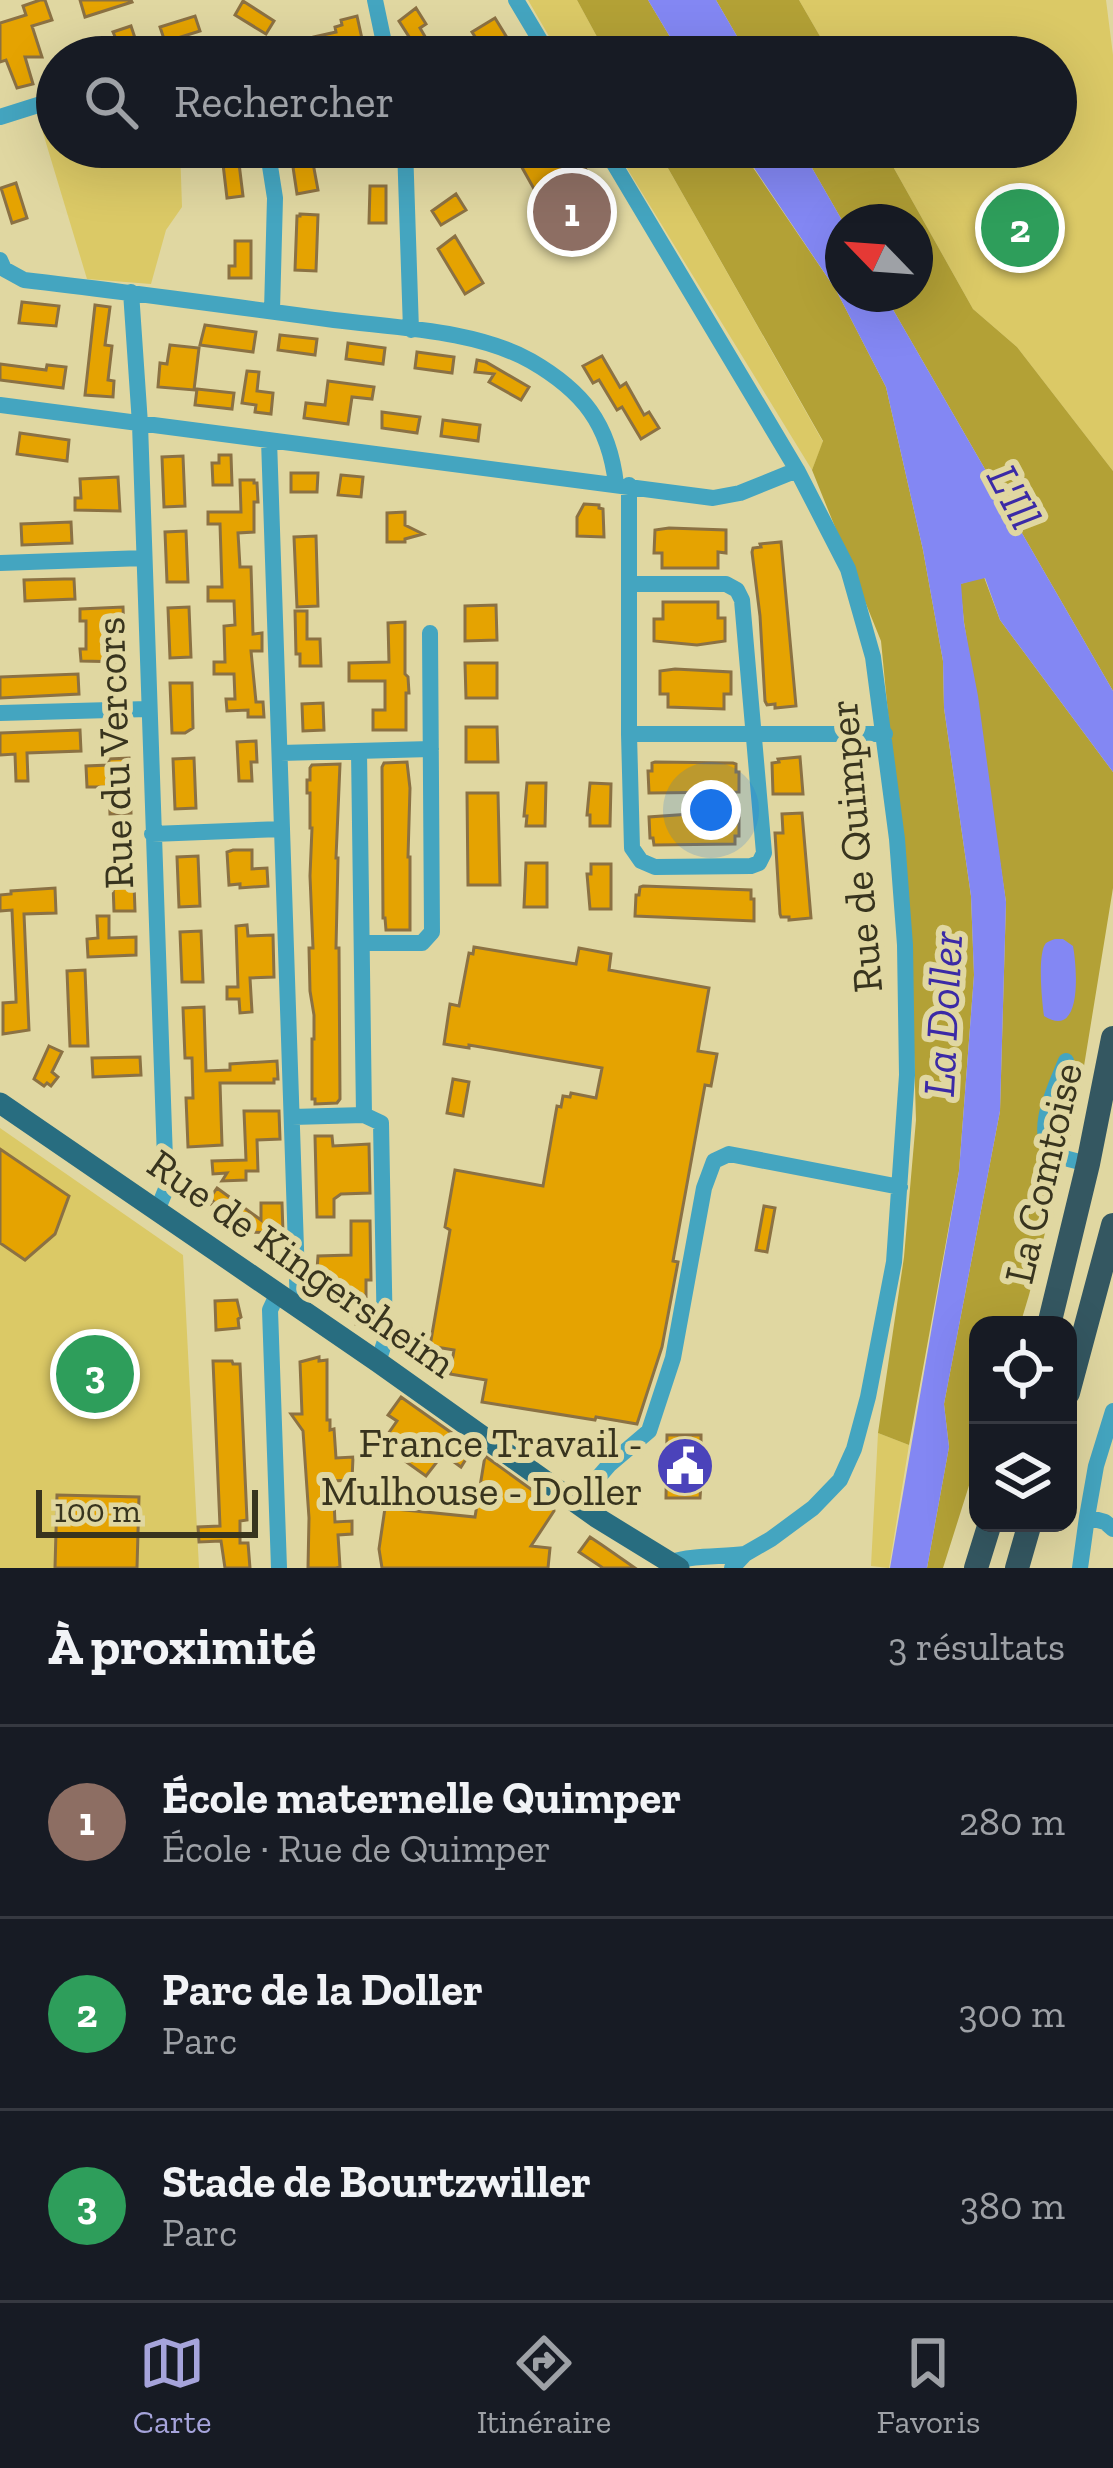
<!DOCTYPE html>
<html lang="fr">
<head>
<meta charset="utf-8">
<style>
	body { margin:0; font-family:"Zilla Slab",serif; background:#242831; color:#f1f3f6 }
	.controls { position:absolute; right:36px; bottom:36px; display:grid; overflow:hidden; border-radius:24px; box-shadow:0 12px 48px #0002 }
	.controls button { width:108px; height:108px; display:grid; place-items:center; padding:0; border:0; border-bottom:3px solid #363941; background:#171b24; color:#f1f3f6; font:60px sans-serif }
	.compass { position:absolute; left:825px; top:204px; width:108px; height:108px; border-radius:50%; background:#171b24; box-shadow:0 12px 48px #0002; rotate:295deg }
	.scale { position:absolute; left:36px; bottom:30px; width:222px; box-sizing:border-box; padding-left:12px; border:6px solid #38341e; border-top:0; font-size:33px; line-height:42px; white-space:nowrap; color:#38341e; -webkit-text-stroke:9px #e0d7a1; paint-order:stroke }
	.you { position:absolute; left:711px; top:810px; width:42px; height:42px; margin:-30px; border:9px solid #fff; border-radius:50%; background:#1a73e8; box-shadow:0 0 0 18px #1a73e833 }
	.badge { display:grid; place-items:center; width:78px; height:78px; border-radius:50%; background:#a6a4db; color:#fff; font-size:39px; font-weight:700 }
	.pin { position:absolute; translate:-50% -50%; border:6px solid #fff; box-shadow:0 3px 12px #0006 }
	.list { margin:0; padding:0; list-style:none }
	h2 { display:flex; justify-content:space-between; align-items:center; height:156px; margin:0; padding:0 48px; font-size:51px }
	h2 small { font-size:39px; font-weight:400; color:#9ea1a6 }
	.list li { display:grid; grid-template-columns:78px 1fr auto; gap:36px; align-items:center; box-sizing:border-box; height:192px; padding:0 48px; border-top:3px solid #363941 }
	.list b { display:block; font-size:45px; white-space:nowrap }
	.list p { margin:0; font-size:39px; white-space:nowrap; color:#9ea1a6 }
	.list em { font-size:39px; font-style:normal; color:#9ea1a6 }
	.icon { flex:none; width:66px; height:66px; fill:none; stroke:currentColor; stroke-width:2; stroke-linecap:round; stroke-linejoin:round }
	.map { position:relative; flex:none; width:1113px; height:1568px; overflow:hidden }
	.search { position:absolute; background:#171b24; box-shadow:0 12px 48px #0002; left:36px; right:36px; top:36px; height:132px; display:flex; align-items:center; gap:30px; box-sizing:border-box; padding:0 42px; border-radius:66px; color:#9ea1a6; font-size:45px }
	.sheet { height:732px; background:#171b24 }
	nav { display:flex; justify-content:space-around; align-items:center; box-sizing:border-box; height:168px; border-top:3px solid #363941; background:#171b24; font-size:33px; color:#9ea1a6 }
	nav a { display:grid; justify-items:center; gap:6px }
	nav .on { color:#a6a4db }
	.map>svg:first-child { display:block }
	.green { fill:#dbc966 }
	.forest { fill:#b3a136 }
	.water { fill:#8387f3 }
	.building { fill:#e5a301; stroke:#8b7143; stroke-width:3 }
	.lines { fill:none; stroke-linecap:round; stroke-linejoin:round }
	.minor { stroke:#44a5c0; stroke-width:16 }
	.major { stroke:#286d80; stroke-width:21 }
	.highway { stroke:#345761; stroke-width:24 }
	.labels { text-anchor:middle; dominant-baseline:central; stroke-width:12; stroke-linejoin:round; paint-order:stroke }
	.street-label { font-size:42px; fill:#38341e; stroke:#e0d7a1 }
	.poi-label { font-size:42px; fill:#38341e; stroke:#e0d7a1; text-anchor:end }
	.water-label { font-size:45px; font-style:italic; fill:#3b2aa6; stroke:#e0d7a1 }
</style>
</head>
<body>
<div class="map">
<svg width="1113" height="1568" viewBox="0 0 1113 1568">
	<rect width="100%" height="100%" fill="#e0d7a1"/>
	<path class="green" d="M528 0H577L608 57H561Z
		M799 0H1106L1113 55V471L1017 347 973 309 882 147H1056V57H832Z
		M57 106V147H180L182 207 166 230 151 284 87 279 37 113Z
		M614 147H656L823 442 812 470Z
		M0 1128 183 1255 199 1568H0Z
		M878 1433 909 1445 889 1568 871 1566Z"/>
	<path class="forest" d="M577 0H648L682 57H608Z
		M716 0H799L832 57H749Z
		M656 147H739L836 290 886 387 923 550 943 661 944 708 971 896 974 975 959 1171 909 1445 878 1433 904 1257 916 1120 911 950 881 641 812 470 823 441Z
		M800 147H882L973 309 1017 347 1113 471V691L884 294H915V222H843Z
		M984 577 1000 620 1113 772V888L1077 1109 1029 1295 1020 1325H978V1457L943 1568H927L949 1447 944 1404 1000 1111 1006 902 964 622 960 584Z"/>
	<path class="water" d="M648 0H716L749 57H682Z
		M740 147H800L843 222V294H884L1113 691V772L1000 620 985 578 961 584 964 623 978 696 1006 902 1000 1111 944 1404 949 1447 927 1568H890L959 1171 974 975 971 896 944 708 943 661 923 550 886 387 836 290Z
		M1055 939H1063L1073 946C1077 967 1083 1041 1044 1016 1042 1002 1037 953 1046 943 1049 941 1052 940 1055 939Z"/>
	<path class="building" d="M40 0H45L52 20 32 26 42 57H25L33 84 17 88 6 60 0 62V23L26 15 23 6Z
		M80 0H131L132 2 85 17Z
		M243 1 274 21 266 34 235 15Z
		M416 8 426 24 420 28 437 57H422L399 21Z
		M195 16 200 31 165 42 160 27Z
		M357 16 366 57H349L348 50 341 52 340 46 317 51 314 37 336 32 335 27 342 25 341 20Z
		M495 18 506 36 483 49 472 32Z
		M131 26 139 50 123 55 113 32Z
		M221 147H237L243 196 227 198Z
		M290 147H310L318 190 297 194Z
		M529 147H562L569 159 577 154 588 173 581 178 595 201 576 212 578 215 547 234 537 217 547 212 515 155Z
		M16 183 27 218 12 223 1 188Z
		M370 186H386V223H369Z
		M456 194 466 210 441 225 432 211Z
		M300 214 318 215 316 271 295 270 297 216H300Z
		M455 236 483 283 465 294 438 249Z
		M235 241H251V278H229V266H235Z
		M22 302 59 306 56 326 19 323Z
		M95 305 110 307 105 345 112 346 108 380 114 381 113 397 85 395Z
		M205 325 256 332 253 352 200 345Z
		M280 335 317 339 315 355 278 350Z
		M348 343 385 348 383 364 346 359Z
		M170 345 199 348 194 390 158 387 160 363 167 364Z
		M417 352 454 357 452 373 415 368Z
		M602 356 620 387 626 383 644 415 649 412 659 428 641 439 622 407 617 410 599 380 593 383 583 366Z
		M477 360 486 362 529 387 521 400 489 382 494 374 475 372Z
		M0 364 46 370 47 365 66 367 63 388 0 380Z
		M247 371 259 372 257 391 273 393 271 414 255 412 256 405 242 403Z
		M328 381 374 387 372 399 352 397 348 424 304 418 306 403 325 405Z
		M197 389 234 393 232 409 195 405Z
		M382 412 420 417 417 433 382 428Z
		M443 420 480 425 478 441 441 436Z
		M20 433 69 440 67 461 17 454Z
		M219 455H231L232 485H213L212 463H219Z
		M183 456 185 506 164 507 162 457Z
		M291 473H318L317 492H291Z
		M341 475 363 477 361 497 338 495Z
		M118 477 120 511 75 510V498H81L80 479Z
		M240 480H254V483H257L258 502H254V532L238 533 240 567H251L253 634 262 633V651H251L256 702H263L264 717H248V710L227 711 226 699H235L234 674H214V662H225L224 626 235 625 234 601H208V587H222L220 524H208V512H241Z
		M584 504 599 505V508L603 509 604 537 577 536V517Z
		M405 512V525L423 534 405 539V542H387V513Z
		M71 522 72 543 22 545 21 524Z
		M669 528 726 530V553L718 552V568H662V553H654L655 530Z
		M186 531 188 582H167L165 532Z
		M316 536 318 606 297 607 294 537Z
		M781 542 796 706 775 708V704L767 705 765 701 760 616 752 552 753 548 761 547 760 544Z
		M64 579H74L75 599 25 601 24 580Z
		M663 602H718V618H725V641L697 645 654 641V619H663Z
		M496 605 497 640 465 641V606Z
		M123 607 125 662 81 661 80 649H86V621H80V609Z
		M189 607 191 657 170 658 168 608Z
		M295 611H307V639H320L321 666H300V654H296Z
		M405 622V674L408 677 409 693H406V730H373V710H385V681H349V663L389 662 388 623Z
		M465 663H497V698H466Z
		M675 669 731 672V694H724V709L668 707V694H660V671Z
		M78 674 79 694 0 698V677Z
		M170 683H192L193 728 185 733H172Z
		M323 703 324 730 303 731 302 704Z
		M466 727H497L498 762H466Z
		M80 730 81 751 27 753 28 781H16L15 754 0 755V733Z
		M256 741 257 762H251L252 781H239L237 742Z
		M800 757 803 794H773L772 763 779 762 778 759Z
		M129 758 131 813 110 814 109 787H87L86 766 109 765V759Z
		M194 758 196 808 175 809 173 759Z
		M407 762 410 788 408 857H410V930H386L385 918H383L382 767 384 763Z
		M655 762 733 763 736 764V772H739V792L649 793 648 771H652V763Z
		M340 764 336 858H338L336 948H339L340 1099 337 1103 315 1104V1099H312V1039H314V1015L310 991 309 948H313L310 876 312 828H310V793H307V780H310V768L312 765Z
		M527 783H546L545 826H526L527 816H524Z
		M590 783 611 784 610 826H590V815H587Z
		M467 793H498L500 885H468Z
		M704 813V816L739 815V836H735V844L654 845 653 838H650L649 817Z
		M802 813 811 918 789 920V917H781L780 914 775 833H783L782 814Z
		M233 850H252V869L267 868 268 886 240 888V884L229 885 227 852Z
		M133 856 135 911H114L112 857Z
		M198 856 200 906 179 907 177 857Z
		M526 863H547V907H524Z
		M591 864H611V909H590L587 874H591Z
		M643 886 751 890V899H754V921L635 916 636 895H639L640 887Z
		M55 888 56 913 24 914 29 1030 3 1034V1003L16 1002V998L12 910 0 911V895L11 894V891Z
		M97 916H109V938L136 937V955L88 957 87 939 98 938Z
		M247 925 248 936 273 935 274 977 250 978 252 1012 240 1013 239 999H227V987H238L236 926Z
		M201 931 203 982H182L180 932Z
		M474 947 576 964 579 948 611 954 609 970 709 988 698 1051 717 1054 711 1086 705 1085 673 1261 678 1262 662 1347 637 1424 596 1417 595 1420 482 1402 486 1380 450 1374 454 1350 430 1346 450 1230 445 1227 455 1170 543 1186 557 1106 561 1107 563 1096 570 1097 571 1093 596 1098 602 1068 469 1045V1048L444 1044 450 1004 459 1006 469 953 473 954Z
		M85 970 88 1046H70L67 971Z
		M204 1007 206 1071 230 1070V1064L277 1061 278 1079H274V1083H220L222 1145 188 1147 186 1098H193L192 1058H185L183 1008Z
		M49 1046 62 1052 52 1072 58 1077 51 1086 47 1083 44 1086 34 1079Z
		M140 1057 141 1075 93 1077 92 1058Z
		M453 1079 469 1082 463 1116 447 1113Z
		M244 1111H279L280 1139 257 1140 258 1171H246V1180L222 1181 227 1173 213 1174 212 1161 246 1160Z
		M315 1136H332L333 1146 369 1144 370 1193 341 1194 334 1199V1217H317Z
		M0 1149 69 1196 55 1234 25 1260 0 1243Z
		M217 1188 261 1220V1203H282L283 1233 242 1232 241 1226 212 1205 214 1202 210 1198Z
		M764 1206 775 1208 767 1252 756 1250Z
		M351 1221H370L371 1280H366V1304H370V1324H356V1312L340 1301V1286H318L316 1284 318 1256 351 1255Z
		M237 1300 241 1317 238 1319 239 1328 216 1330 215 1301Z
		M319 1357V1361L327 1360V1420H330V1430L334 1429 336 1458 353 1457 352 1480 333 1481 335 1522 352 1521V1534L338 1535 340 1567 336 1568H308L309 1518 303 1431 291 1414H302L300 1362Z
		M213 1361H232L233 1364H240L247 1520 240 1521V1543H248L250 1568H225L221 1541 199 1542 198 1527 220 1526Z
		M401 1397 473 1448 461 1467 443 1454 426 1476 381 1444 397 1421 388 1415Z
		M667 1435H701V1451H695L701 1467 694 1483H701L700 1498H666Z
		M485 1456 553 1505 554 1511 531 1546 550 1548 548 1568H382L379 1549 385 1508 475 1517Z
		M57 1495 139 1497 137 1568H55Z
		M590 1537 602 1545 635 1568H603L579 1552Z"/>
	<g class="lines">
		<path class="minor" d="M375 0 387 57
			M516 0 550 57
			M190 57C209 51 220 47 238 57
			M0 117 57 99
			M267 147 275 198 272 311
			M405 147 411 330
			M604 147 797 470 848 569 873 657 897 839 905 945 907 1075 894 1262 868 1397 854 1449 840 1480 813 1508 771 1539 745 1554 732 1568
			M0 260 4 269 24 280C128 292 231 306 334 320 397 328 476 330 531 361 583 391 609 424 616 484
			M131 292 140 424 166 1189 157 1211
			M0 405 713 498 740 493 797 470
			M269 440 298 1308
			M629 485V734H885
			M0 563 144 558
			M0 713 148 709
			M629 734 632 848 641 861 655 867 751 866 759 863 764 853 742 600 737 590 726 584H629
			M359 751 364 1115 381 1123 385 1341 378 1362
			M280 753 431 749
			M152 834 282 829
			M362 943H422L432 932 430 633
			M1066 1061C1057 1084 1029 1138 1058 1155 1066 1160 1079 1161 1088 1164
			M292 1117 364 1115
			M277 1295 270 1310 279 1568
			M576 1503 609 1465 649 1431 673 1358 704 1188 714 1161 729 1154 900 1187
			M1087 1517 1096 1466 1113 1411
			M671 1562C692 1555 722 1557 745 1554
			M1080 1568 1087 1517 1105 1522 1113 1529"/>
		<path class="major" d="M0 1103 378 1362 596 1517 679 1568"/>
		<path class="highway" d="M1049 1325 1088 1164 1113 1038
			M1068 1393 1113 1225
			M976 1568 990 1523
			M1017 1568 1030 1523"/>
	</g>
	<defs>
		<g id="civic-disc" transform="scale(3)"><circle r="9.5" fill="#4b43ba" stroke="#e0d7a1"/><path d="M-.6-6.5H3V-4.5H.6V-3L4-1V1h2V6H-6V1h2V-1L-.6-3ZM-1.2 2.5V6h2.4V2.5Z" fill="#fff"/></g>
	</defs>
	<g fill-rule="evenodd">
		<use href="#civic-disc" x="685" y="1466"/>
	</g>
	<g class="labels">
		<g class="street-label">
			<text transform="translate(114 753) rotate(-92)">Rue du Vercors</text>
			<text transform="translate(855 846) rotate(-95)">Rue de Quimper</text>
			<text transform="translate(1043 1173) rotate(-77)">La Comtoise</text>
			<text transform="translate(302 1263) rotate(35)">Rue de Kingersheim</text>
		</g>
		<g class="poi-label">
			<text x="643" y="1442">France Travail -<tspan x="643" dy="48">Mulhouse - Doller</tspan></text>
		</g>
		<g class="water-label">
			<text transform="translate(1014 497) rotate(62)">L'Ill</text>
			<text transform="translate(943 1014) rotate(-87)">La Doller</text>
		</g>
	</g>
</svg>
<div class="controls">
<button><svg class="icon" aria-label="locate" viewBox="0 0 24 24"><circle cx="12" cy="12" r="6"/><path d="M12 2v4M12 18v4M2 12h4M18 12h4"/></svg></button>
<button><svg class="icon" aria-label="layers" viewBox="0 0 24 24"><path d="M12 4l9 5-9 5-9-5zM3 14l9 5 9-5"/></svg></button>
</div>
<svg class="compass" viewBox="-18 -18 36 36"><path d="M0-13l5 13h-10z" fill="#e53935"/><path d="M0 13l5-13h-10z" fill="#9ea1a6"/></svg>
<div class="scale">100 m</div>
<div class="you"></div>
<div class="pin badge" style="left:572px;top:212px;background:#8d6e63">1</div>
<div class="pin badge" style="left:1020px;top:228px;background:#2e9e5b">2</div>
<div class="pin badge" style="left:95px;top:1374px;background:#2e9e5b">3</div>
<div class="search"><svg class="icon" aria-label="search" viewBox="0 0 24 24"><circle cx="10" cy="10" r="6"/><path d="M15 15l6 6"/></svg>Rechercher</div>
</div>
<section class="sheet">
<h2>À proximité<small>3 résultats</small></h2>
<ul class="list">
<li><span class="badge" style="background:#8d6e63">1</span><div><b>École maternelle Quimper</b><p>École · Rue de Quimper</p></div><em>280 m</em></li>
<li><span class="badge" style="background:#2e9e5b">2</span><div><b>Parc de la Doller</b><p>Parc</p></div><em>300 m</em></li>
<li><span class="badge" style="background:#2e9e5b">3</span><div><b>Stade de Bourtzwiller</b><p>Parc</p></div><em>380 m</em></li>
</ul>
</section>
<nav>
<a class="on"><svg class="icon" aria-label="map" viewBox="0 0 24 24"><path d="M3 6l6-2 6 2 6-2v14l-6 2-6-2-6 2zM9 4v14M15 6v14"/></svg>Carte</a>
<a><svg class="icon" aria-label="directions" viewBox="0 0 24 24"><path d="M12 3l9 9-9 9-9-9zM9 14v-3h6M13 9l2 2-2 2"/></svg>Itinéraire</a>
<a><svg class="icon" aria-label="saved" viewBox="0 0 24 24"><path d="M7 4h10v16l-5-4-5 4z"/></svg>Favoris</a>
</nav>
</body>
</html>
